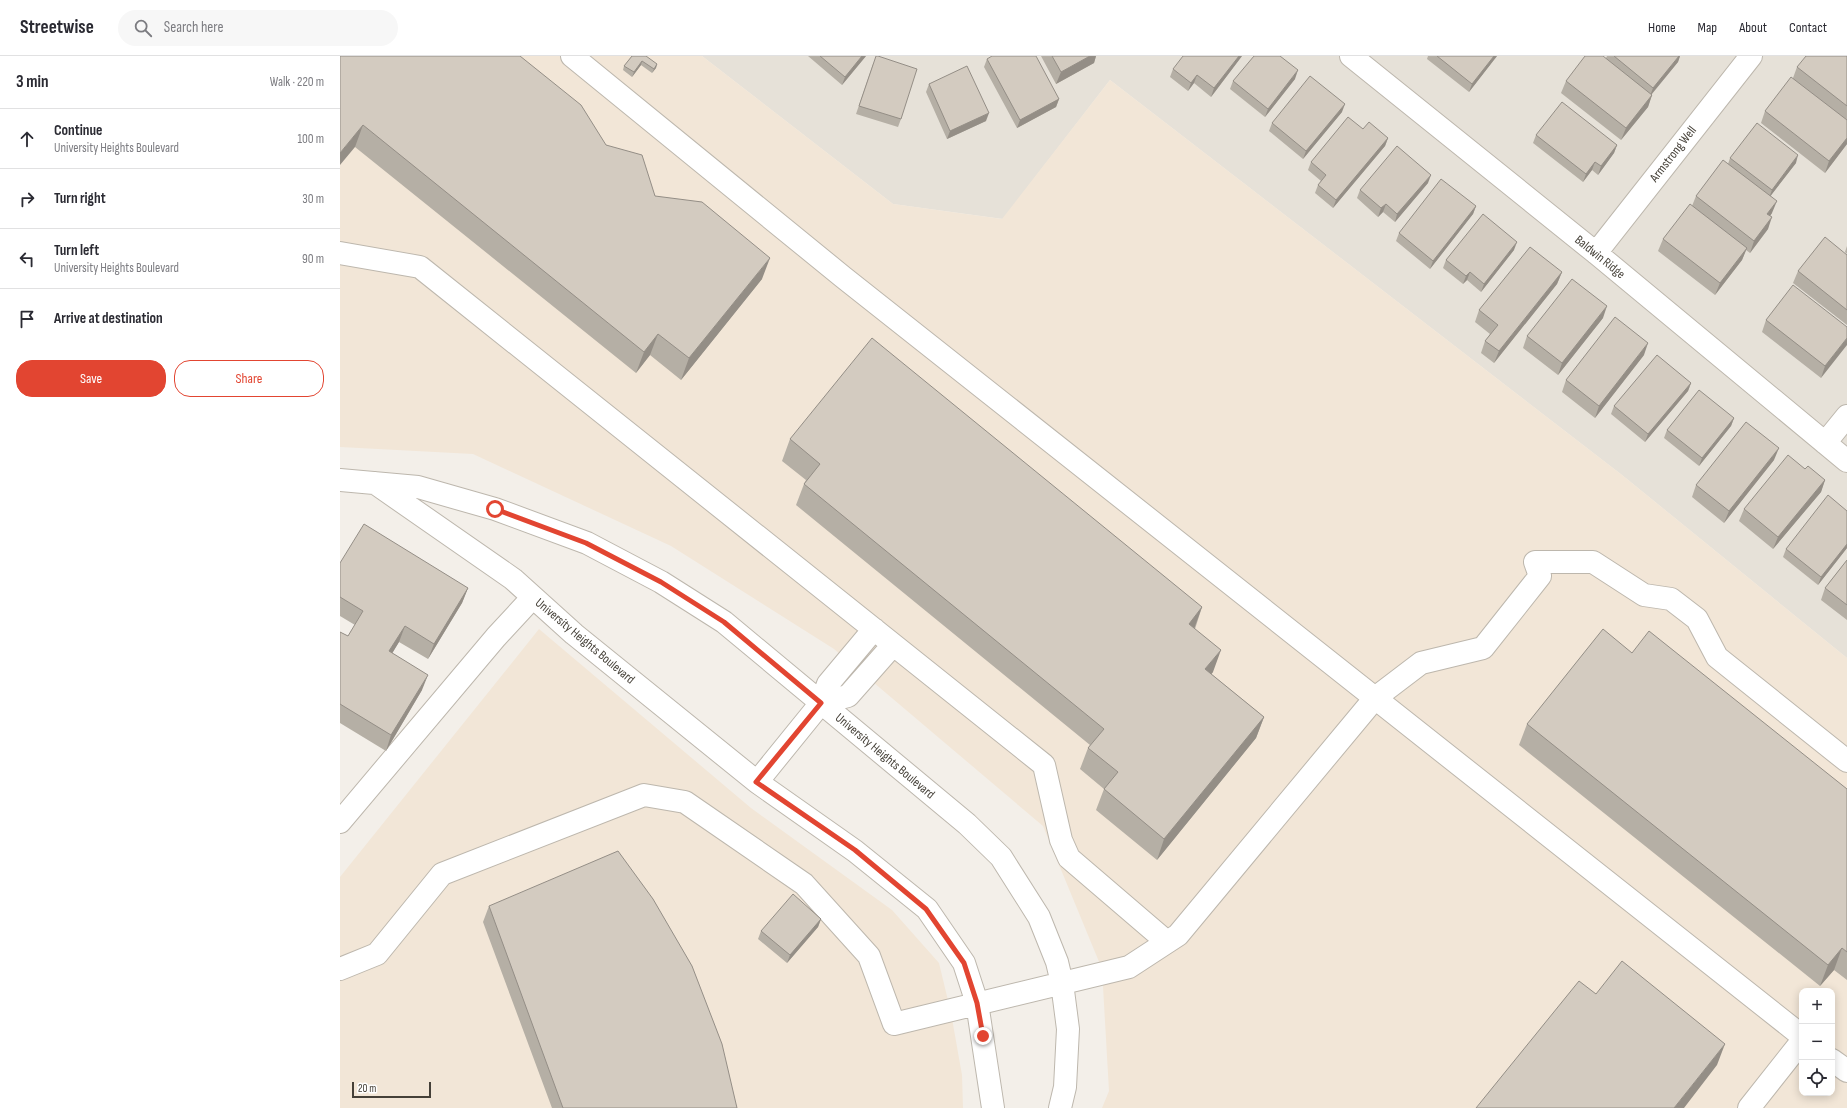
<!DOCTYPE html>
<html lang="en">
<head>
<meta charset="utf-8">
<style>
	body { margin:0; font-family:"Sofia Sans Condensed",sans-serif; background:#f7f7f7; color:#2b2b33 }
	.controls { position:absolute; right:12px; bottom:12px; display:grid; overflow:hidden; border-radius:8px; box-shadow:0 2px 10px #0003 }
	.controls button { width:36px; height:36px; display:grid; place-items:center; padding:0; border:0; border-bottom:1px solid #e1e1e2; background:#fff; color:#2b2b33; font:20px sans-serif }
	.scale { position:absolute; left:12px; bottom:10px; width:79px; box-sizing:border-box; padding-left:4px; border:2px solid #454038; border-top:0; font-size:11px; line-height:14px; white-space:nowrap; color:#454038; -webkit-text-stroke:3px #fff; paint-order:stroke }
	.stop { position:absolute; width:12px; height:12px; margin:-9px; border:3px solid #e24531; border-radius:50%; background:#fff }
	.stop.end { background:#e24531; border-color:#fff; box-shadow:0 1px 4px #0008 }
	.list { margin:0; padding:0; list-style:none }
	h2 { display:flex; justify-content:space-between; align-items:center; height:52px; margin:0; padding:0 16px; font-size:17px }
	h2 small { font-size:13px; font-weight:400; color:#7c7c81 }
	.list li { display:grid; grid-template-columns:26px 1fr auto; gap:12px; align-items:center; box-sizing:border-box; height:60px; padding:0 16px; border-top:1px solid #e1e1e2 }
	.list b { display:block; font-size:15px; white-space:nowrap }
	.list p { margin:0; font-size:13px; white-space:nowrap; color:#7c7c81 }
	.list em { font-size:13px; font-style:normal; color:#7c7c81 }
	.actions { display:flex; gap:8px; padding:12px 16px }
	.actions a { flex:1; padding:9px 0; border:1px solid #e24531; border-radius:16px; text-align:center; font-size:14px; color:#e24531 }
	.actions .main { background:#e24531; color:#fff }
	.icon { flex:none; width:22px; height:22px; fill:none; stroke:currentColor; stroke-width:2; stroke-linecap:round; stroke-linejoin:round }
	.map { position:relative; flex:none; width:1507px; height:1052px; overflow:hidden }
	header { display:flex; align-items:center; gap:24px; box-sizing:border-box; height:56px; padding:0 20px; background:#fff; border-bottom:1px solid #e1e1e2 }
	header strong { font-size:19px }
	nav { display:flex; gap:22px; margin-inline-start:auto; font-size:14px }
	.search { width:280px; height:36px; background:#f7f7f7; display:flex; align-items:center; gap:10px; box-sizing:border-box; padding:0 14px; border-radius:22px; color:#7c7c81; font-size:15px }
	main { display:flex }
	aside { flex:1; background:#fff }
	.map>svg:first-child { display:block }
	.residential { fill:#e6e1d8 }
	.commercial { fill:#f2e6d7; fill-rule:evenodd }
	.lines { fill:none; stroke-linecap:round; stroke-linejoin:round }
	.minor-casing { stroke:#bdb7ad; stroke-width:24 }
	.minor { stroke:#fff; stroke-width:22 }
	.wall { fill:#b5afa5 }
	.shaded-wall { fill:#948e86 }
	.building { fill:#d3cbc0; stroke:#948e86 }
	.route { stroke:#e24531; stroke-width:5 }
	.labels { text-anchor:middle; dominant-baseline:central; stroke-width:4; stroke-linejoin:round; paint-order:stroke }
	.street-label { font-size:13px; fill:#454038; stroke:#fff }
</style>
</head>
<body>
<header>
<strong>Streetwise</strong>
<div class="search"><svg class="icon" aria-label="search" viewBox="0 0 24 24"><circle cx="10" cy="10" r="6"/><path d="M15 15l6 6"/></svg>Search here</div>
<nav><a>Home</a><a>Map</a><a>About</a><a>Contact</a></nav>
</header>
<main>
<aside>
<h2>3 min<small>Walk · 220 m</small></h2>
<ul class="list">
<li><svg class="icon" aria-label="ahead" viewBox="0 0 24 24"><path d="M12 20V5M6 11l6-6 6 6"/></svg><div><b>Continue</b><p>University Heights Boulevard</p></div><em>100 m</em></li>
<li><svg class="icon" aria-label="right" viewBox="0 0 24 24"><path d="M7 20v-9h11M14 6l5 5-5 5"/></svg><div><b>Turn right</b></div><em>30 m</em></li>
<li><svg class="icon" aria-label="left" viewBox="0 0 24 24"><path d="M17 20v-9H6M10 6l-5 5 5 5"/></svg><div><b>Turn left</b><p>University Heights Boulevard</p></div><em>90 m</em></li>
<li><svg class="icon" aria-label="arrive" viewBox="0 0 24 24"><path d="M6 21V4h12l-3 4 3 4H6"/></svg><div><b>Arrive at destination</b></div></li>
</ul>
<div class="actions"><a class="main">Save</a><a>Share</a></div>
</aside>
<div class="map">
<svg width="1507" height="1052" viewBox="0 0 1507 1052">
	<rect width="100%" height="100%" fill="#f3efe9"/>
	<path class="residential" d="M362 0H1507V602L1282 419 770 24 663 163 553 148Z"/>
	<path class="commercial" d="M0 0H362L553 148 662 163 770 24 1282 419 1507 602V1052H762L769 1035 762 913 703 770 494 593 331 490 133 398 0 391ZM1462 935H1492V1037H1462Z
		M199 573 411 752 552 854 599 907 611 957 622 1019 623 1052H0V821Z"/>
	<g class="lines">
		<g class="minor-casing">
			<path id="minor" d="M232 0 503 221 1462 980
				M1011 0 1256 197 1507 405
				M0 197 80 211 704 709 721 784 729 802 827 886
				M1256 197 1411 0
				M1485 387 1507 360
				M0 424 78 431 155 453 247 487 321 526 384 566 627 768 661 801 699 861 717 906 722 927 728 973 725 1031 720 1052
				M35 427 173 523 234 578 417 726 515 795 587 853 624 907 637 947 653 1052
				M481 647 508 640 553 589
				M417 726 481 647 488 628 534 573
				M0 766 156 581 193 541
				M0 913 37 898 102 818 304 739 345 746 464 828 529 900 554 968 789 911 838 879 1035 642 1081 607 1143 592 1200 520 1195 506H1253L1304 539 1331 543 1357 563 1377 601 1507 705
				M1492 1004 1507 1015
				M1409 1052 1462 985"/>
		</g>
		<use href="#minor" class="minor"/>
	</g>
	<path class="wall" d="M0 0 266 89 315 140 422 223 341 324 310 299 296 317 15 91Z
		M292 0 317 8 316 12 312 17 301 9 292 21 283 14 284 10Z
		M468 0H526L502 29Z
		M701 0H756L754 7 716 28Z
		M902 0 871 41 854 27 848 35 830 21 833 13Z
		M1088 0H1157L1129 36 1087 3Z
		M1267 0H1340L1338 6 1312 38V39L1308 51 1281 84 1221 37 1226 25 1266 2Z
		M1507 0V88L1485 117 1421 67 1425 55 1453 22 1457 11Z
		M647 3 719 43 716 51 677 72 644 11Z
		M533 8 561 63 558 71 516 58Z
		M955 23 925 61 890 33 893 25Z
		M589 28 646 65 607 83 586 36Z
		M1002 56 963 103 929 75 932 67Z
		M1023 73 1048 82 1045 90 993 152 975 137 978 129 981 125 968 114 971 106Z
		M1196 79 1277 89 1274 97 1258 119 1252 114 1243 126 1193 87Z
		M1390 102 1456 107 1430 140 1432 157 1430 160 1428 173 1410 197 1406 194 1402 204 1375 239 1318 195 1323 183 1352 150 1356 140 1388 108Z
		M1088 127 1055 166 1043 156 1038 161 1017 142 1020 134Z
		M1136 150 1133 158 1090 213 1056 185 1059 177Z
		M1507 190V198L1505 196Z
		M1174 194 1141 236 1127 224 1123 228 1103 212 1106 204Z
		M1507 199V269L1453 227 1458 215Z
		M1222 216 1217 228 1154 307 1141 297 1145 285 1150 278 1135 266 1139 254Z
		M1263 262 1218 319 1183 292 1187 280Z
		M1426 264 1507 271 1481 322 1422 276Z
		M1304 299 1255 362 1222 336 1226 324Z
		M1351 327 1348 335 1305 386 1271 358 1274 350Z
		M1394 362 1391 370 1359 410 1324 382 1327 374Z
		M450 383 862 551 855 573 873 616 871 618 924 661 916 682 817 804 756 754 764 733 740 713 748 692 750 689 456 449 464 428 466 424 442 405Z
		M1434 404 1384 467 1352 441 1356 429Z
		M1485 424 1481 436 1433 493 1399 465 1404 453Z
		M1507 455V492L1478 529 1443 501 1446 493Z
		M1507 504V564L1481 544 1485 532Z
		M0 507 128 532 122 547 88 603 59 586 52 597 82 634 46 695 0 667V576L8 580 15 569 0 560Z
		M1292 597 1507 733V924L1494 914 1480 930 1179 689 1187 668Z
		M149 850 397 1052H212L143 866Z
		M481 863 478 871 447 907 418 883 421 875Z"/>
	<path class="shaded-wall" d="M522 0H526L502 29 505 21Z
		M750 0H756L754 7 716 28 721 16Z
		M899 0H902L871 41 874 32Z
		M1154 0H1157L1129 36 1132 28Z
		M1339 0H1340L1338 6 1310 40 1313 32Z
		M302 5 301 9 292 21 294 16Z
		M317 8 316 12 312 17 314 13Z
		M958 14 955 23 925 61 928 53Z
		M857 19 854 27 848 35 851 27Z
		M1312 39 1308 51 1281 84 1286 72Z
		M719 43 716 51 677 72 680 64Z
		M1005 48 1002 56 963 103 966 95Z
		M649 57 646 65 607 83 610 75Z
		M23 69 15 91 0 109V97Z
		M1048 82 1045 90 993 152 996 144Z
		M1507 82V88L1485 117 1489 105Z
		M1277 89 1274 97 1258 119 1261 110Z
		M1458 99 1456 107 1429 142 1432 134Z
		M1255 106 1252 114 1243 126 1246 118Z
		M1091 119 1088 127 1055 166 1057 158Z
		M1437 145 1432 157 1423 170 1427 158Z
		M1046 148 1043 156 1038 161 1041 152Z
		M1136 150 1133 158 1090 213 1093 205Z
		M1432 161 1428 173 1410 197 1414 185Z
		M1177 186 1174 194 1141 236 1144 228Z
		M1407 192 1402 204 1375 239 1380 227Z
		M430 202 422 223 341 324 349 302Z
		M1130 216 1127 224 1123 228 1126 220Z
		M1222 216 1217 228 1154 307 1159 295Z
		M1267 250 1263 262 1218 319 1222 307Z
		M318 278 310 299 296 317 304 296Z
		M1507 282V289L1481 322 1485 310Z
		M1308 287 1304 299 1255 362 1259 350Z
		M1351 327 1348 335 1305 386 1308 378Z
		M1394 362 1391 370 1359 410 1362 402Z
		M1439 392 1434 404 1384 467 1389 455Z
		M1485 424 1481 436 1433 493 1438 481Z
		M1507 488V492L1478 529 1481 521Z
		M128 532 122 547 88 603 94 588Z
		M862 551 854 573 849 568Z
		M65 570 59 586 44 611 49 595Z
		M881 594 873 616 858 635 865 613Z
		M88 619 82 634 46 695 51 679Z
		M924 661 916 682 817 804 824 783Z
		M481 863 478 871 447 907 450 899Z
		M1502 892 1494 914 1480 930 1488 909Z
		M1385 988 1377 1009 1344 1052H1334Z"/>
	<path class="building" d="M0 0H180L241 49 266 89 302 99 315 140 362 146 430 202 349 302 318 278 304 296 23 69 0 97Z
		M292 0H306L317 8 314 13 302 5 294 16 284 10Z
		M480 0H522L505 21Z
		M536 0H538L577 13 561 63 519 50Z
		M652 0H696L719 43 680 64 647 3Z
		M712 0H750L721 16Z
		M843 0H899L874 32 857 19 851 27 833 13Z
		M914 0H940L958 14 928 53 893 25Z
		M1097 0H1154L1132 28Z
		M1245 0H1263L1312 39 1286 72 1226 25Z
		M1274 0H1339L1313 32Z
		M1466 0H1507V50L1457 11Z
		M627 10 649 57 610 75 589 28Z
		M970 20 1005 48 966 95 932 67Z
		M1451 21 1507 64V82L1489 105 1425 55Z
		M1222 46 1277 89 1261 110 1255 106 1246 118 1196 79Z
		M1008 61 1023 73 1029 66 1048 82 996 144 978 129 986 119 971 106Z
		M1417 67 1458 99 1432 134 1390 102Z
		M1057 90 1091 119 1057 158 1046 148 1041 152 1020 134Z
		M1383 104 1437 145 1427 158 1432 161 1414 185 1356 140Z
		M1101 123 1136 150 1093 205 1059 177Z
		M1350 148 1407 192 1380 227 1323 183Z
		M1143 158 1177 186 1144 228 1130 216 1126 220 1106 204Z
		M1485 181 1507 199V254L1458 215Z
		M1190 191 1222 216 1159 295 1145 285 1158 269 1139 254Z
		M1232 223 1267 250 1222 307 1187 280Z
		M1453 229 1507 271V282L1485 310 1426 264Z
		M1275 261 1308 287 1259 350 1226 324Z
		M532 282 862 551 849 568 881 594 865 613 924 661 824 783 764 733 778 716 748 692 764 673 464 428 480 408 450 383Z
		M1317 299 1351 327 1308 378 1274 350Z
		M1359 334 1394 362 1362 402 1327 374Z
		M1406 366 1439 392 1389 455 1356 429Z
		M1448 399 1465 413 1468 410 1485 424 1438 481 1404 453Z
		M1488 439 1507 455V488L1481 521 1446 493Z
		M24 468 128 532 94 588 65 570 49 595 88 619 51 679 0 648V576L8 580 23 555 0 541V507Z
		M1507 504V549L1485 532Z
		M1263 573 1292 597 1309 575 1507 733V896L1502 892 1488 909 1187 668Z
		M278 795 313 843 352 910 382 988 397 1052H223L149 850Z
		M453 838 481 863 450 899 421 875Z
		M1282 905 1385 988 1334 1052H1136L1239 925 1256 938Z"/>
	<g class="lines">
		<path class="route" d="M155 453 246 487 321 526 384 566 481 647 416 726 515 794 586 853 624 907 637 947 643 980"/>
	</g>
	<g class="labels">
		<g class="street-label">
			<text transform="translate(1333 98) rotate(-52)">Armstrong Well</text>
			<text transform="translate(1260 201) rotate(39)">Baldwin Ridge</text>
			<text transform="translate(245 585) rotate(40)">University Heights Boulevard</text>
			<text transform="translate(545 700) rotate(40)">University Heights Boulevard</text>
		</g>
	</g>
</svg>
<div class="controls">
<button>+</button>
<button>−</button>
<button><svg class="icon" aria-label="locate" viewBox="0 0 24 24"><circle cx="12" cy="12" r="6"/><path d="M12 2v4M12 18v4M2 12h4M18 12h4"/></svg></button>
</div>
<div class="scale">20 m</div>
<div class="stop" style="left:155px;top:453px"></div>
<div class="stop end" style="left:643px;top:980px"></div>
</div>
</main>
</body>
</html>
